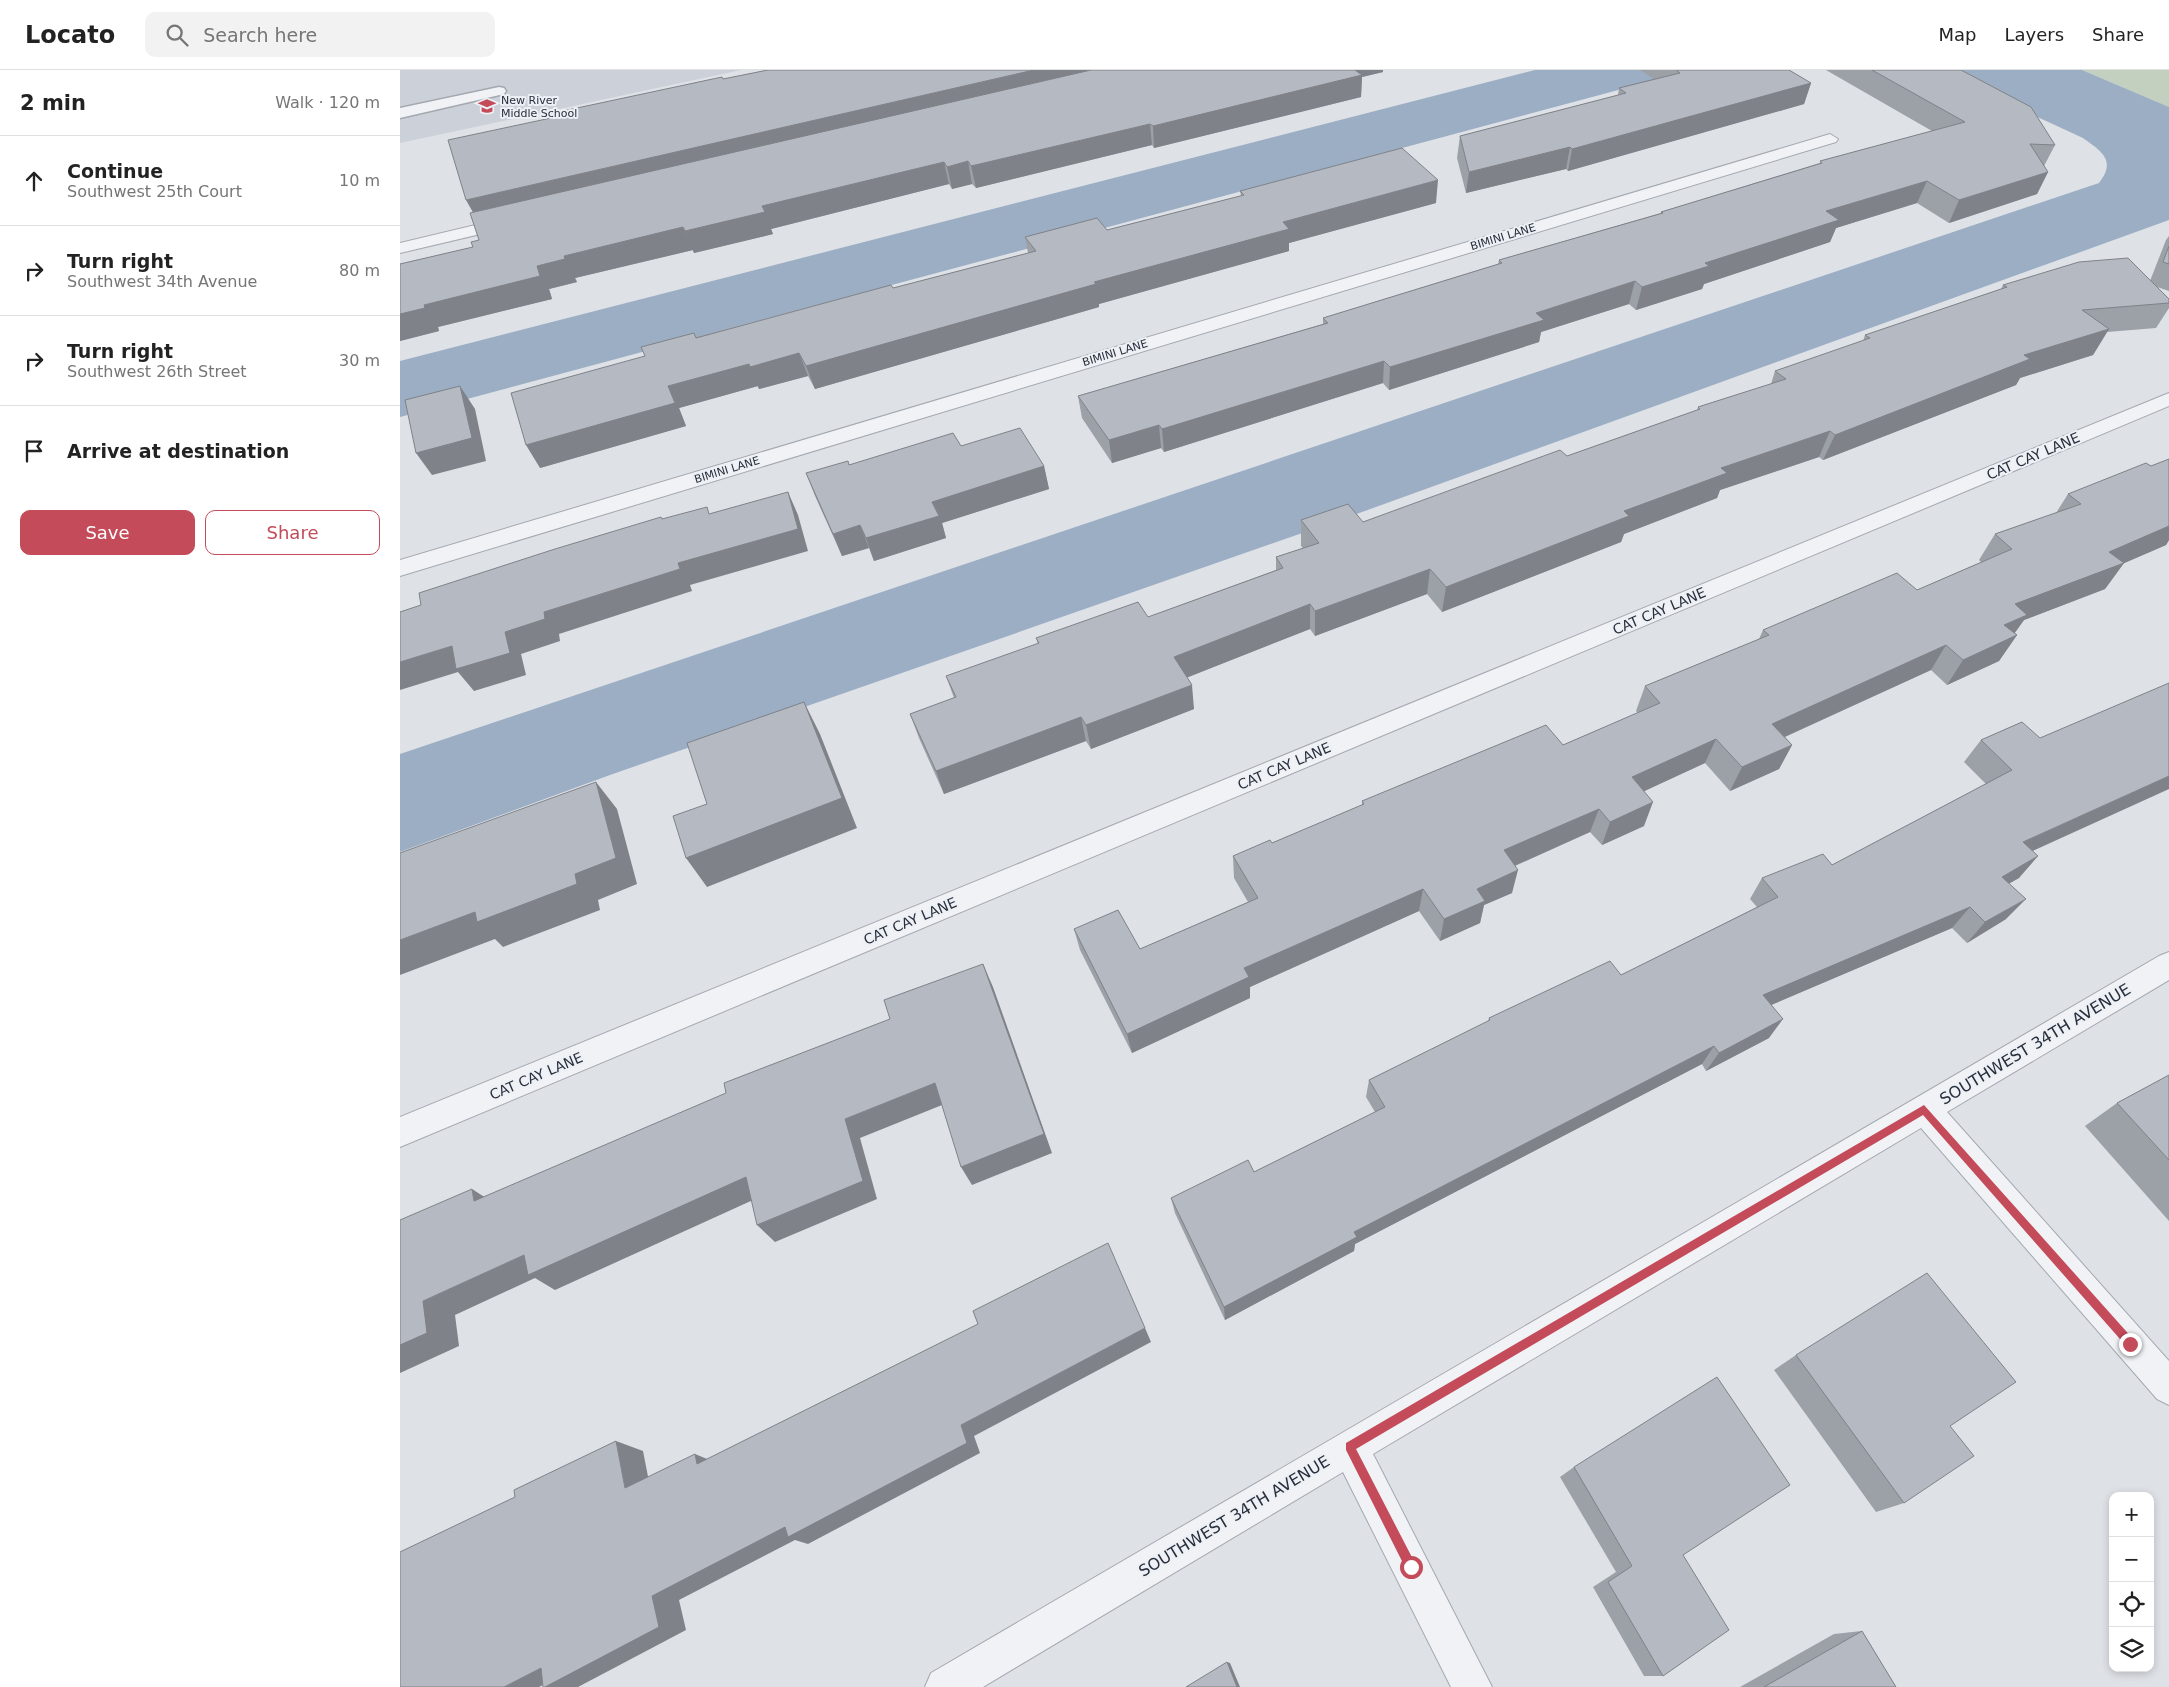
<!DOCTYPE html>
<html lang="en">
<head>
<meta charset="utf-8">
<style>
	body { margin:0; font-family:"DejaVu Sans",sans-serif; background:#f2f2f2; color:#222 }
	.controls { position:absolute; right:15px; bottom:15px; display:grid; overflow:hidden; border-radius:10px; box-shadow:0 2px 8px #0003 }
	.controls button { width:45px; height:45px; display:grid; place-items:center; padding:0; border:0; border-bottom:1px solid #e0e0e0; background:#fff; color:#222; font:25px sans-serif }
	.stop { position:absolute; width:15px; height:15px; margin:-11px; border:4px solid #c34b5a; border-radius:50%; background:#fff }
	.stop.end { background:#c34b5a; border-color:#fff; box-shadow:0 1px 5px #0008 }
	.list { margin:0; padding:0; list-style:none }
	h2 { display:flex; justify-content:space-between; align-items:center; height:65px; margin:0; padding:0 20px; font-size:21px }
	h2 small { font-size:16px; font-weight:400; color:#767676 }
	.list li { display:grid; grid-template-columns:32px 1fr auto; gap:15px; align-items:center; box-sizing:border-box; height:90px; padding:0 20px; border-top:1px solid #e0e0e0 }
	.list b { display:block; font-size:19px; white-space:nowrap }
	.list p { margin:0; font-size:16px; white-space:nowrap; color:#767676 }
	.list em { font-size:16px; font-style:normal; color:#767676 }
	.actions { display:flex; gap:10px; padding:15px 20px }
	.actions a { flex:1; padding:11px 0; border:1px solid #c34b5a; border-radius:10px; text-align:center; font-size:18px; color:#c34b5a }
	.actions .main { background:#c34b5a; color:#fff }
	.icon { flex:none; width:28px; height:28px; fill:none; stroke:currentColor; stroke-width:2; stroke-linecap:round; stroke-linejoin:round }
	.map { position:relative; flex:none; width:1769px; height:1617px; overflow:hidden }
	header { display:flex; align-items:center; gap:30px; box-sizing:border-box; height:70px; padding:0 25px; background:#fff; border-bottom:1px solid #e0e0e0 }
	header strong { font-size:24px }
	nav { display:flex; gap:28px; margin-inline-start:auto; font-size:18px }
	.search { width:350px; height:45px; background:#f2f2f2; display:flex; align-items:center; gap:12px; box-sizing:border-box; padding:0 18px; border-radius:10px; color:#767676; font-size:19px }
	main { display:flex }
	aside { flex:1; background:#fff }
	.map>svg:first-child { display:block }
	.built { fill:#ccd0d8 }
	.green { fill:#c3cfbf }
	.water { fill:#9baec4 }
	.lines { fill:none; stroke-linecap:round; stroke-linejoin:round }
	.service-casing { stroke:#a4a8b0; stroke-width:3 }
	.minor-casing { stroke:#a4a8b0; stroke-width:2 }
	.service { fill:#f0f2f5; fill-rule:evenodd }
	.minor { fill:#f0f2f5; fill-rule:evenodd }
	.wall { fill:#9ca0a7 }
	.shaded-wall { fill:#7f8288 }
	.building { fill:#b5bac2; stroke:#7f8288 }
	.route { fill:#c34b5a }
	.labels { text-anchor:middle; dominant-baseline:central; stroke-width:4; stroke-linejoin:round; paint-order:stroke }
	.far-poi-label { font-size:11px; fill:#282f3c; stroke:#edf0f4; text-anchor:start }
	.far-street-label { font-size:11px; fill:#282f3c; stroke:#edf0f4 }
	.street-label { font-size:14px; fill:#282f3c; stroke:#edf0f4 }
	.near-street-label { font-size:16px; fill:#282f3c; stroke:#edf0f4 }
</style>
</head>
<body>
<header>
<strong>Locato</strong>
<div class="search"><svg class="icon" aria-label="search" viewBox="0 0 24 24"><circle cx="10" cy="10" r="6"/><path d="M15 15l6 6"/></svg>Search here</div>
<nav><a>Map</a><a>Layers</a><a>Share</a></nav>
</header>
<main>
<aside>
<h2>2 min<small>Walk · 120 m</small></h2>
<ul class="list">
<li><svg class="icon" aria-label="ahead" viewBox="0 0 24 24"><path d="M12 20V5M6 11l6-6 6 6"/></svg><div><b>Continue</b><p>Southwest 25th Court</p></div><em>10 m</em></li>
<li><svg class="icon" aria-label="right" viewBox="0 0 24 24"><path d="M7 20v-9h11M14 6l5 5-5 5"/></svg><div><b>Turn right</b><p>Southwest 34th Avenue</p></div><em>80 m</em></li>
<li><svg class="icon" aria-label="right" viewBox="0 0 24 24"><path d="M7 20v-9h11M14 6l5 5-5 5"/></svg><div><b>Turn right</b><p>Southwest 26th Street</p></div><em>30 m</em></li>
<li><svg class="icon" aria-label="arrive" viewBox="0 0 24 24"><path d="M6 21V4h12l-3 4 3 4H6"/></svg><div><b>Arrive at destination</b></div></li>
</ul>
<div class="actions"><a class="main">Save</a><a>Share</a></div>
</aside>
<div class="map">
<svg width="1769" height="1617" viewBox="0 0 1769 1617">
	<rect width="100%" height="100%" fill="#dee1e6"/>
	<path class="built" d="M0 0H341L0 73Z"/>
	<path class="green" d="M1682 0H1769V37Z"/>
	<path class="water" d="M1135 0H1293L0 347V291Z
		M1535 0H1682L1769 37V150L951 446 210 705 0 782V684L1699 113C1717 90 1701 81 1683 68Z"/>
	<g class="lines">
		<g class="service-casing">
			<path id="service" d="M99 17 104 18 106 21 104 24 0 48V38Z"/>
		</g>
		<g class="minor-casing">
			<path id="minor" d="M1430 64 1438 69 1436 72 0 506V490Z
				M113 146 119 147 122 151 119 155 0 183V173Z
				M1769 323V336L0 1077V1047Z
				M1769 882V910L1547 1042 1769 1291V1335L1757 1329 1521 1058 973 1384 1092 1617H1051L943 1402 583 1617H525L531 1603 1759 886Z"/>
		</g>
		<use href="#service" class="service"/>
		<use href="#minor" class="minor"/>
	</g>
	<path class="wall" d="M368 0H983V2L962 7 961 27 754 78 752 75 576 118 572 114 552 119 549 114 371 159 373 164 294 183 293 180 175 208 177 212 149 219 152 229 38 257 39 261 0 271V194L73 177 79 170 73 142 151 48 323 9Z
		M1240 0H1389L1411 13 1404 34 1168 101 1166 99 1066 123 1057 88 1060 66 1218 25 1219 18 1254 9Z
		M1426 0H1561L1655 75 1644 96 1648 102 1637 124 1549 153 1517 133 1436 158 1430 172 1304 214 1302 219 1236 240 1229 234 1141 262 1139 272 989 320 983 313 764 382 761 378 712 393 682 348 678 326 923 254V248L1098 194 1099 190 1261 143V142L1420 93V91L1532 61Z
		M840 121 1036 133 889 173V181L699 234V237L415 319 408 306 359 319 358 316 279 338 286 356 140 398 245 286 296 267 493 218 628 183 625 167 707 160 841 126Z
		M1769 166V221L1757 217 1769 229V238L1756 258 1707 262 1693 285 1620 308 1616 315 1423 390 1419 387 1320 420 1317 428 1224 464 1221 472 1042 542 1027 524 915 566 910 559 787 607 794 639 691 679 686 671 544 724 519 668 510 644 554 628 546 606 638 574 636 568 748 547 876 500V487L903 478 901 476V450L963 452 1167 386 1297 340 1298 337 1371 314 1375 301 1463 271 1465 265 1601 219 1603 215 1750 211 1766 170Z
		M561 376 644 396 649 419 542 453 546 468 474 491 469 478 442 486 415 426 406 403 449 395Z
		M1769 389V470L1766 475 1724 493 1705 519 1624 550 1614 564 1617 565 1599 591 1547 615 1531 600 1385 667 1392 675 1379 699 1330 721 1305 693 1244 721V756L1202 775 1190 762 1115 796 1112 823 1084 835 1080 853 1040 871 1019 841 850 917V928L732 983 680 880 674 859 740 879 848 832 834 808 833 786 872 773 962 735V731L1163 675 1238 643 1236 641 1245 616 1359 569 1363 560 1517 520 1581 492 1579 490 1595 464 1656 443 1668 424 1751 396Z
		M1622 652 1632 781 1619 808 1609 813 1606 849 1567 873 1552 858 1371 935 1369 968 1306 1001 1302 994 955 1174 954 1181 825 1250 775 1143 771 1128 854 1102 975 1042 966 1027 969 1010 1088 952 1089 948 1221 905 1357 837 1350 829 1362 808 1432 795 1586 714 1564 692 1581 670Z
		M1769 1005V1151L1685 1056 1717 1033Z
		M1396 1285 1550 1356 1504 1433 1476 1442 1374 1300Z
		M1174 1397 1283 1485 1263 1606H1244L1193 1517 1216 1502 1160 1407Z
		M1462 1561 1496 1617H1340L1434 1564Z"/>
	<path class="shaded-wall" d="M634 0H729L79 153 66 130Z
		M943 0H983V2L962 7 961 27 754 78 753 56Z
		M1411 13 1404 34 1168 101 1172 79Z
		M750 54 752 75 576 118 571 96Z
		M1170 77 1166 99 1066 123 1069 102Z
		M568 91 572 114 552 119 547 97Z
		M544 92 549 114 371 159 373 164 294 183 285 161 362 136Z
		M1648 102 1637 124 1549 153 1559 130Z
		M1038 110 1036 133 889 173V181L699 234V237L415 319 406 296 883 152Z
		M1527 111 1517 133 1436 158 1430 172 1304 214 1302 219 1236 240 1242 217 1426 141Z
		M283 157 293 180 175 208 177 212 149 219 152 229 38 257 39 261 0 271V244L24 235 137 196 164 186Z
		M1235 211 1229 234 1141 262 1139 272 989 320 990 297 1136 243Z
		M1709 259 1693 285 1620 308 1616 315 1423 390 1435 365 1624 285Z
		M399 283 408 306 359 319 350 297Z
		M984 291 983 313 764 382 762 359Z
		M349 294 358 316 279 338 286 356 140 398 126 375 268 316Z
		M60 316 75 339 86 391 32 405 16 383Z
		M759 355 761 378 712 393 709 370Z
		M1430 361 1419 387 1320 420 1317 428 1224 464 1221 472 1042 542 1046 517 1321 398Z
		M644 396 649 419 542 453 546 468 474 491 466 468 532 432Z
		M388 422 398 445 408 481 290 515 292 521 159 564 160 571 121 584 126 605 74 621 58 602 0 620V592L52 576 105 562 144 542 278 493Z
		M460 455 469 478 442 486 433 464Z
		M1769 456V470L1766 475 1713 498 1724 493 1705 519 1624 550 1611 568 1617 565 1599 591 1547 615 1563 590 1615 534 1709 482Z
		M1030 499 1027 524 915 566V541Z
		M910 534V559L776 612 774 587Z
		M1546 575 1531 600 1360 678 1372 654Z
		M792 615 794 639 691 679 686 655Z
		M404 632 420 664 457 758 307 817 286 788Z
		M681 647 686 671 544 724 536 701Z
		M1316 669 1305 693 1223 731 1232 707Z
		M1392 675 1379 699 1330 721 1342 697Z
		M1769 706V719L1604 794 1623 772Z
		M196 712 217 739 237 814 198 830 200 840 103 877 95 869 0 905V870L175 804Z
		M1253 732 1244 756 1202 775 1210 752Z
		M1199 739 1190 762 1098 803 1104 780Z
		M1638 786 1619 808 1584 828 1602 807Z
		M1118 800 1112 823 1084 835 1080 853 1040 871 1044 849 1077 819Z
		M1023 819 1019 841 850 917V928L732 983 727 964 844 898Z
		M1626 829 1606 849 1567 873 1585 852Z
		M1570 837 1552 858 1350 944 1363 925Z
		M583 894 593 917 652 1083 572 1115 561 1097Z
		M1383 949 1369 968 1306 1001 1319 983Z
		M1314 976 1302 994 955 1174 954 1181 825 1250 824 1237 954 1162Z
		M535 1013 547 1033 460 1068 477 1129 375 1172 357 1155 445 1049Z
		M346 1107 364 1125 155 1220 135 1208 55 1245 59 1276 0 1303V1275L23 1231 124 1185Z
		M72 1119 100 1137 74 1131Z
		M745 1258 751 1272 574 1366 580 1383 408 1474 395 1470 279 1530 286 1560 178 1617H145L252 1526 561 1355Z
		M216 1371 243 1381 252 1427 225 1418Z
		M295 1384 319 1394H297Z
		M827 1592 830 1593 840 1617H837Z
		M141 1598 173 1599 139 1617H104Z"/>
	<path class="building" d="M368 0H634L66 130 48 70 151 48 149 44 322 7 323 9Z
		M691 0H955L962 5 753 56 750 54 571 96 568 91 547 97 544 92 362 136 365 142 285 161 283 157 164 186 165 189 137 196 140 206 24 235 25 238 0 244V194L73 177 71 172 79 170 70 143Z
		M1276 0H1389L1411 13 1172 79 1170 77 1069 102 1060 66 1226 23 1219 18 1280 3Z
		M1472 0H1561L1631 37 1655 75 1630 74 1648 102 1559 130 1527 111 1426 141 1439 150 1305 193 1309 196 1242 217 1235 211 1136 243 1144 250 990 297 984 291 762 359 759 355 709 370 678 326 928 253 923 248 1102 193 1099 190 1263 143 1261 142 1422 93 1420 91 1565 52Z
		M1002 78 1038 110 883 152 889 159 694 212 696 214 406 296 399 283 350 297 349 294 268 316 275 333 126 375 111 323 245 286 241 277 294 263 296 268 491 215 493 218 636 181 625 167 697 148 707 160 844 125 840 121Z
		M1769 176V194L1763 192Z
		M1728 188 1769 229V233L1682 240 1709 259 1624 285 1630 289 1435 365 1430 361 1321 398 1327 403 1224 441 1229 446 1046 517 1030 499 915 541 910 534 774 587 792 615 686 655 681 647 536 701 510 644 556 627 546 606 639 573 636 568 738 532 748 547 883 498 876 487 919 473 901 450 948 434 963 452 1160 380 1167 386 1300 339 1298 337 1386 309 1375 301 1470 268 1465 265 1607 217 1603 215 1679 192Z
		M60 316 72 368 16 383 5 330Z
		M620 358 644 396 532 432 539 446 466 468 460 455 433 464 406 403 448 391 449 395 553 363 561 376Z
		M1769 389V456L1709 482 1724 493 1615 534 1627 545 1604 555 1617 565 1563 590 1546 575 1372 654 1392 675 1342 697 1316 669 1232 707 1253 732 1210 752 1199 739 1104 780 1118 800 1077 819 1085 831 1044 849 1023 819 844 898 849 907 727 964 674 859 718 840 740 879 858 828 833 786 870 770 872 773 964 734 962 731 1146 655 1163 675 1260 633 1245 616 1369 565 1363 560 1497 503 1517 520 1612 479 1595 464 1681 434 1668 424 1746 393 1751 396Z
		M388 422 398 459 278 493 280 499 144 542 145 549 105 562 110 583 56 599 52 576 0 592V542L21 535 19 523 155 479 261 447 262 449 307 437 309 444Z
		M1769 613V706L1623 772 1638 786 1602 807 1626 829 1585 852 1570 837 1363 925 1383 949 1319 983 1314 976 954 1162 957 1167 824 1237 771 1128 848 1090 854 1102 985 1037 969 1010 1090 950 1089 948 1210 891 1221 905 1378 827 1362 808 1423 784 1432 795 1612 700 1581 670 1622 652 1640 668Z
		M404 632 442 728 286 788 273 746 307 734 287 673Z
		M196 712 216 788 175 804 177 814 77 852 75 842 0 870V783Z
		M583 894 644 1064 561 1097 535 1013 445 1049 463 1111 357 1155 346 1107 128 1205 124 1185 23 1231 27 1263 0 1275V1150L72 1119 74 1131 326 1023 324 1013 490 949 484 930Z
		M1769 1005V1090L1717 1033Z
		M708 1173 745 1258 561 1355 567 1373 388 1467 385 1457 252 1526 259 1557 145 1617H143L141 1598 104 1617H0V1482L115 1427 114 1420 216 1371 225 1418 295 1384 297 1394 578 1254 573 1241Z
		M1527 1203 1616 1312 1550 1356 1574 1386 1504 1433 1396 1285Z
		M1317 1307 1390 1415 1283 1485 1329 1560 1263 1606 1208 1512 1232 1496 1174 1397Z
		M1462 1561 1496 1617H1364Z
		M827 1592 837 1617H786Z"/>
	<path class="route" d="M1524 1035 1734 1270V1277H1727L1523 1045 956 1379 1017 1497 1011 1503 1007 1501 946 1380V1373Z"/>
	<defs>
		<g id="school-bare" transform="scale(1.35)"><path d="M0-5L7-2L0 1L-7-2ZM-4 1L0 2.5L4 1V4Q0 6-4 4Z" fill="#c34b5a" stroke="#edf0f4" stroke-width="2.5" paint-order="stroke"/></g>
	</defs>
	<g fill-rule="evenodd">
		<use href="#school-bare" x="87" y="36"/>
	</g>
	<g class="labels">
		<g class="far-poi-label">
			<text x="101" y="30">New River<tspan x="101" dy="13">Middle School</tspan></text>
		</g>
		<g class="far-street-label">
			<text transform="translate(1103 167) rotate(-17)">BIMINI LANE</text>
			<text transform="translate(715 283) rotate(-17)">BIMINI LANE</text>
			<text transform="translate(327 400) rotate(-17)">BIMINI LANE</text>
		</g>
		<g class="street-label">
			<text transform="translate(1633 386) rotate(-23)">CAT CAY LANE</text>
			<text transform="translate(1259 541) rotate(-23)">CAT CAY LANE</text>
			<text transform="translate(884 696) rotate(-23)">CAT CAY LANE</text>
			<text transform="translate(510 851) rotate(-23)">CAT CAY LANE</text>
			<text transform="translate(136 1006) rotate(-23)">CAT CAY LANE</text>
		</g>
		<g class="near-street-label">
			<text transform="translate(1635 974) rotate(-31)">SOUTHWEST 34TH AVENUE</text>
			<text transform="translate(834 1446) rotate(-31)">SOUTHWEST 34TH AVENUE</text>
		</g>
	</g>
</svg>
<div class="controls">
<button>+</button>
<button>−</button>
<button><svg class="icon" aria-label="locate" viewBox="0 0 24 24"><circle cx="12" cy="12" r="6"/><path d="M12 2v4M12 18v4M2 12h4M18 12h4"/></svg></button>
<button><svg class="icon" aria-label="layers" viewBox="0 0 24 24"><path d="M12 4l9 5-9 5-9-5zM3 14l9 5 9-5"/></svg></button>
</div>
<div class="stop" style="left:1011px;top:1497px"></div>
<div class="stop end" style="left:1730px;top:1274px"></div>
</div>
</main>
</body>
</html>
